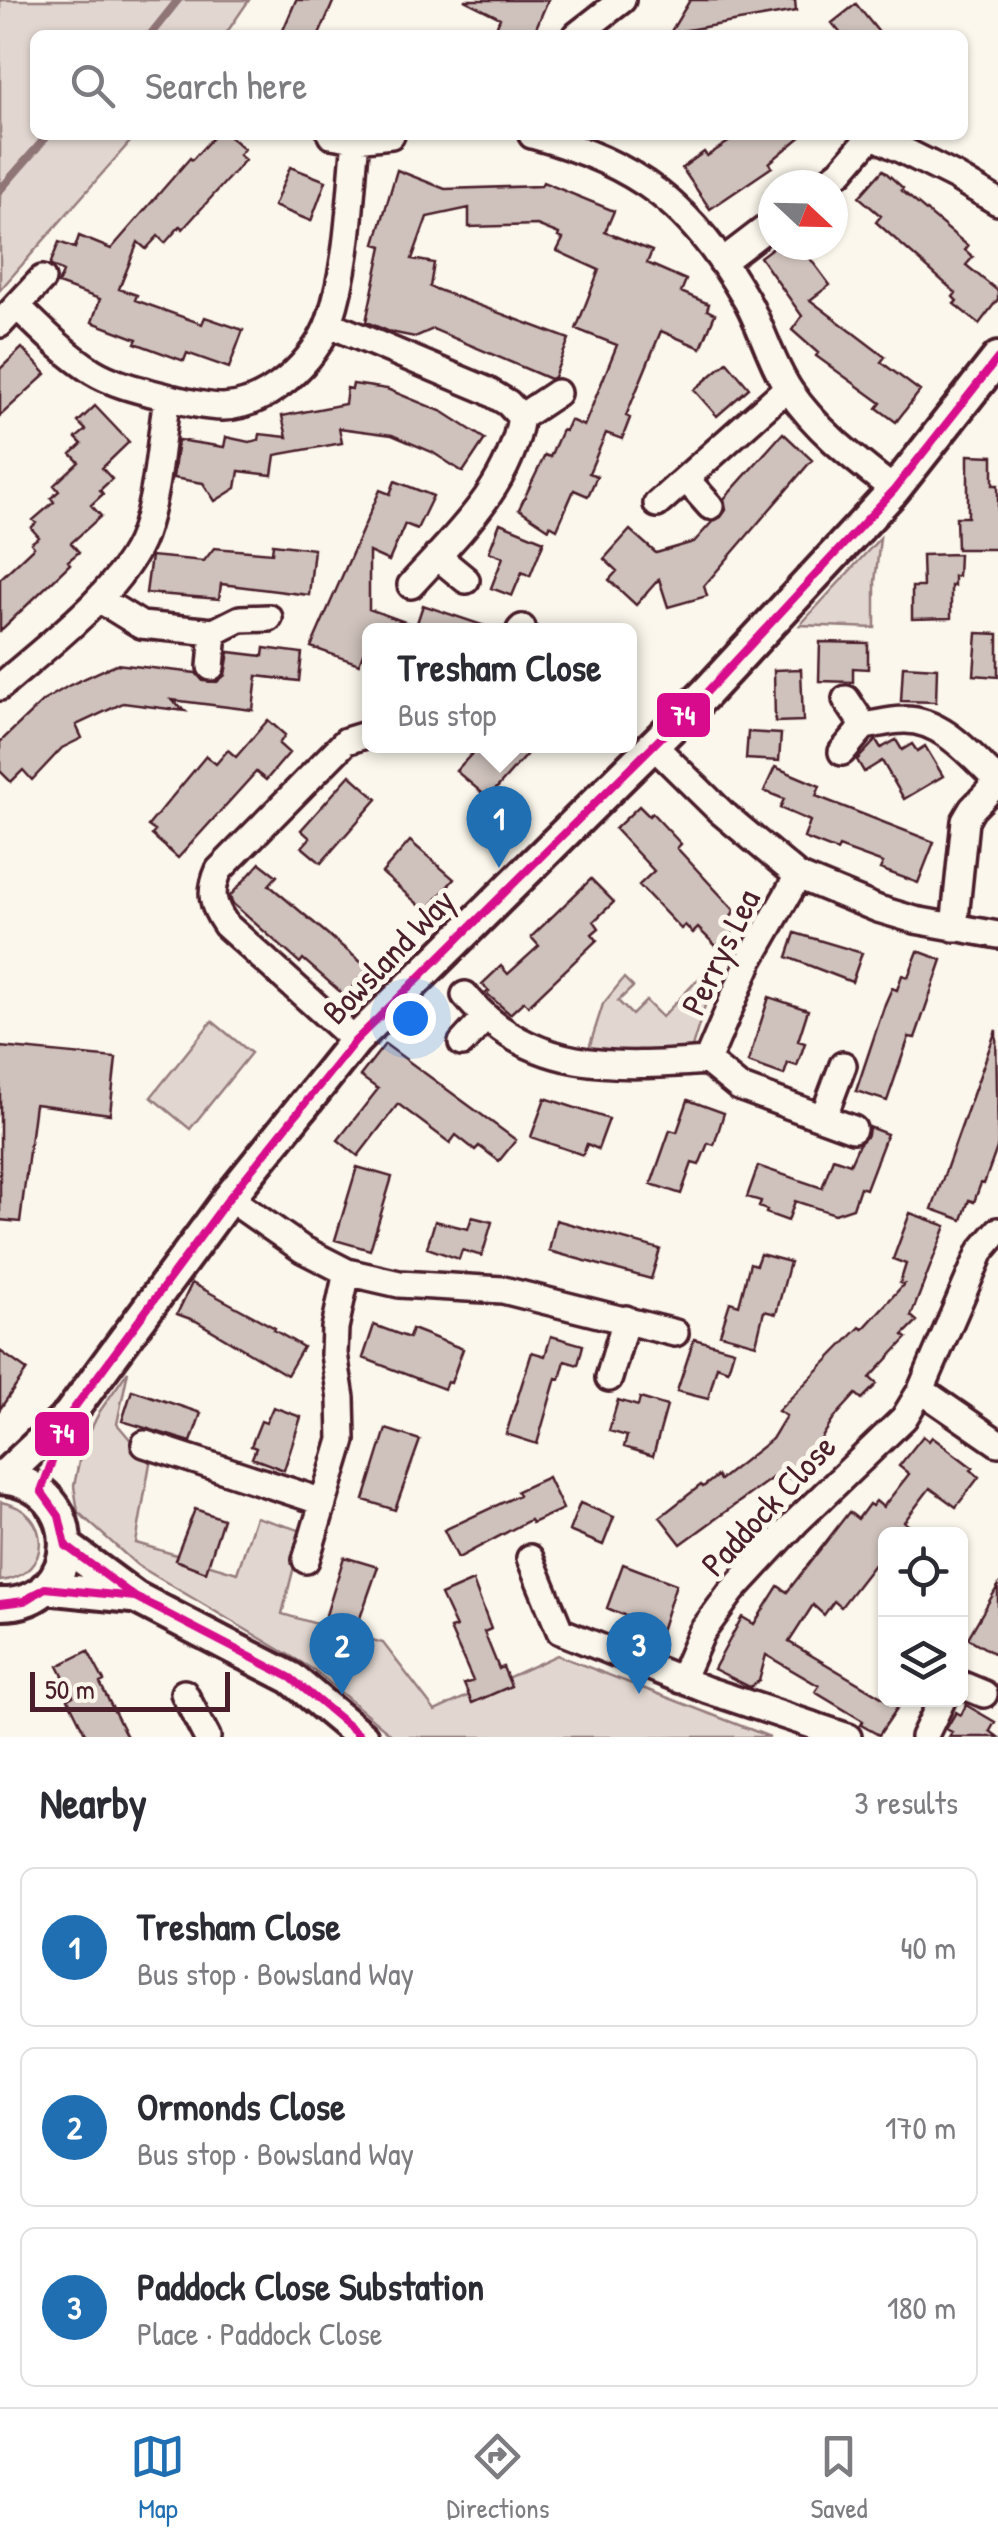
<!DOCTYPE html>
<html lang="en">
<head>
<meta charset="utf-8">
<style>
	body { margin:0; font-family:"Patrick Hand",sans-serif; background:#f7f7f7; color:#2b2b33 }
	.controls { position:absolute; right:30px; bottom:30px; display:grid; overflow:hidden; border-radius:15px; box-shadow:0 2px 8px #0004 }
	.controls button { width:90px; height:90px; display:grid; place-items:center; padding:0; border:0; border-bottom:2px solid #e1e1e2; background:#fff; color:#2b2b33; font:50px sans-serif }
	.compass { position:absolute; left:758px; top:170px; width:90px; height:90px; border-radius:50%; background:#fff; box-shadow:0 2px 8px #0004; rotate:112deg }
	.scale { position:absolute; left:30px; bottom:25px; width:200px; box-sizing:border-box; padding-left:10px; border:5px solid #4a1f2b; border-top:0; font-size:28px; line-height:35px; white-space:nowrap; color:#4a1f2b; -webkit-text-stroke:8px #fbf7ec; paint-order:stroke }
	.you { position:absolute; left:410px; top:1018px; width:35px; height:35px; margin:-25px; border:8px solid #fff; border-radius:50%; background:#1a73e8; box-shadow:0 0 0 15px #1a73e833 }
	.badge { display:grid; place-items:center; width:65px; height:65px; border-radius:50%; background:#1f6fb2; color:#fff; font-size:32px; font-weight:700 }
	.pin { position:absolute; translate:-50% -82px; filter:drop-shadow(0 2px 5px #0008) }
	.pin::after { content:''; position:absolute; top:52px; width:35px; height:30px; background:inherit; clip-path:polygon(0 0,100% 0,50% 100%) }
	.popup { position:absolute; left:362px; top:623px; width:275px; height:130px; box-sizing:border-box; display:grid; place-content:center; border-radius:15px; background:#fff; filter:drop-shadow(0 2px 8px #0005); font-size:32px; white-space:nowrap; color:#7c7c81 }
	.popup b { font-size:38px; color:#2b2b33 }
	.popup::after { content:''; position:absolute; left:50%; top:100%; margin-left:-20px; border:20px solid transparent; border-top-color:#fff }
	.list { margin:0; padding:0; list-style:none }
	h2 { display:flex; justify-content:space-between; align-items:center; height:130px; margin:0; padding:0 40px; font-size:42px }
	h2 small { font-size:32px; font-weight:400; color:#7c7c81 }
	.list li { display:grid; grid-template-columns:65px 1fr auto; gap:30px; align-items:center; box-sizing:border-box; height:160px; margin:0 20px 20px; padding:0 20px; border:2px solid #e1e1e2; border-radius:15px }
	.list b { display:block; font-size:38px; white-space:nowrap }
	.list p { margin:0; font-size:32px; white-space:nowrap; color:#7c7c81 }
	.list em { font-size:32px; font-style:normal; color:#7c7c81 }
	.icon { flex:none; width:55px; height:55px; fill:none; stroke:currentColor; stroke-width:2; stroke-linecap:round; stroke-linejoin:round }
	.map { position:relative; flex:none; width:998px; height:1737px; overflow:hidden }
	.search { position:absolute; background:#fff; box-shadow:0 2px 8px #0004; left:30px; right:30px; top:30px; height:110px; display:flex; align-items:center; gap:25px; box-sizing:border-box; padding:0 35px; border-radius:15px; color:#7c7c81; font-size:38px }
	.sheet { height:670px; background:#fff }
	nav { display:flex; justify-content:space-around; align-items:center; box-sizing:border-box; height:140px; border-top:2px solid #e1e1e2; background:#fff; font-size:28px; color:#7c7c81 }
	nav a { display:grid; justify-items:center; gap:5px }
	nav .on { color:#1f6fb2 }
	.map>svg:first-child { display:block }
	.green { fill:#e2d7d0; stroke:#967b7e; stroke-width:2.5 }
	.lines { fill:none; stroke-linecap:round; stroke-linejoin:round }
	.stream { stroke:#907477; stroke-width:8 }
	.building { fill:#cfc2bc; stroke:#4a1f2b; stroke-width:2.5 }
	.minor-casing { stroke:#4a1f2b; stroke-width:32 }
	.tertiary-casing { stroke:#4a1f2b; stroke-width:38 }
	.minor { stroke:#fbf7ec; stroke-width:25 }
	.tertiary { stroke:#fbf7ec; stroke-width:30 }
	.bus-1-casing { stroke:#fbf7ec; stroke-width:15 }
	.bus-1 { stroke:#d70b8c; stroke-width:8 }
	.labels { text-anchor:middle; dominant-baseline:central; stroke-width:10; stroke-linejoin:round; paint-order:stroke }
	.street-label { font-size:35px; fill:#4a1f2b; stroke:#fbf7ec }
	.line-badge { stroke:#fbf7ec; stroke-width:4 }
	.badge-label { font-size:28px; text-anchor:middle; font-weight:bold; fill:#fff }
</style>
</head>
<body>
<div class="map">
<svg width="998" height="1737" viewBox="0 0 998 1737">
	<rect width="100%" height="100%" fill="#fbf7ec"/>
	<filter id="ink" filterUnits="userSpaceOnUse"><feTurbulence type="fractalNoise" baseFrequency=".01" numOctaves="2"/><feDisplacementMap in="SourceGraphic" scale="20" xChannelSelector="R" yChannelSelector="G"/><feConvolveMatrix kernelMatrix="1 2 1 2 8 2 1 2 1" color-interpolation-filters="sRGB"/></filter>
	<g filter="url(#ink)">
		<path class="green" d="M0 0H249L225 35H35V135H136L0 290Z
			M880 538 875 582V628L800 625Z
			M703 974 712 983 692 1047 687 1050 591 1055 589 1048 603 1004 624 978 633 987 618 1001 632 1015 646 1001 662 1017Z
			M212 1021 251 1053 190 1129 151 1097Z
			M128 1371 117 1424 150 1463 136 1543 237 1573 256 1517 303 1531 282 1614 383 1643 435 1711 557 1655 770 1737H394L314 1670 137 1565 78 1512 74 1486 82 1447 100 1411Z
			M1 1502C53 1511 53 1576 0 1581Z"/>
		<g class="lines">
			<path class="stream" d="M150 35 178 0
				M0 190 48 135"/>
		</g>
		<path class="building" d="M296 0H334L319 35H281Z
			M464 0H548L533 35H493L500 18Z
			M690 0H795L796 11 670 33Z
			M856 4 881 35H842L832 23Z
			M215 135H228L244 149 239 155 245 160 183 229 180 226 165 243 158 236 146 249 138 242 119 289 137 295 135 300 202 324 205 317 243 330 229 368 187 353 184 361 135 343 137 339 92 322 100 299 58 284 63 272 50 265 59 242 75 248 79 236 111 249 190 158 192 160Z
			M739 135H803L769 163 772 167 710 209 682 168 704 152 707 156Z
			M290 167 326 181 311 221 274 206Z
			M397 170 445 189 541 186 543 182 614 211 605 232 652 251 647 263 686 280 681 292 709 304 707 310 715 314 701 348 661 331 626 416 630 418 622 439 606 433 589 473 597 476 588 496 574 490 557 529 550 525 549 529 519 509 545 455 550 457 562 430 565 431 570 420 584 426 617 345 576 329 599 270 557 251 563 239 558 237 559 234 537 225 469 227V208L427 217 412 259 434 263 430 287 569 339 554 377 550 379 433 329 415 337 390 332 366 322 382 246 375 244Z
			M883 170 903 188 901 190 968 246 965 250 973 257 966 265 998 291V299L979 324 954 304 957 301 953 297 956 293 876 222 881 216 859 197Z
			M776 245H800L830 285 810 300 885 357 881 362 920 391 896 422 877 408 881 403 816 356 818 353 792 330 802 316 760 257Z
			M22 348 46 374 0 416V369Z
			M727 362 749 388 717 416 694 390Z
			M353 384 387 389 443 412 485 439 463 472 432 452 392 435 339 428 342 443 275 455 272 475 239 471 236 488 215 501 203 483 173 478 178 440 224 447 226 437 249 442 259 440 260 434 287 437 282 416 345 404 347 388 352 389Z
			M95 406 129 442 102 468 112 479 100 490 103 494 91 505 101 516 71 543 79 552 68 561 70 564 0 631V579L34 547 31 543 39 537 31 528 36 523 33 520 54 502 51 498 59 491 54 485 79 462 71 454 82 444 76 438 86 430 78 422Z
			M783 433 812 460 704 586 707 596 668 607 659 579 636 605 609 580 617 571 604 559 630 530 656 553 694 542 712 522 721 517 726 510 724 499Z
			M968 455 993 456V485H998V549H957L956 517H968Z
			M395 481 433 496 417 529 405 524 389 561 369 552V609L416 626 423 605 488 627 487 630H369V653L364 651 359 664 311 647 380 490 390 494Z
			M500 523 544 541 530 576 522 572 512 596 491 588 503 557 489 552Z
			M273 544 314 549 309 595 221 584 219 599 146 593 151 556 204 561 214 548 272 553Z
			M959 554 958 576H954V586H951V618L912 619V587H923L922 555Z
			M977 633 998 634V677L974 675Z
			M820 642 868 643V669L853 668V682L819 681Z
			M264 648 302 653 299 681 257 676 253 710 172 700 185 711 123 703 76 725 82 738 62 748 32 780 23 770 11 782 0 771V742L43 701 70 685 116 664 196 673 203 681 217 682 225 675 229 652 263 656Z
			M903 666 937 668 936 702 901 701Z
			M801 669 803 721 775 722 774 670Z
			M268 720 285 735 279 744 289 753 266 780 256 772 178 858 152 835 155 831 148 826 206 756 216 764 228 750 236 757Z
			M748 732 781 734 779 761 746 759Z
			M876 740 881 748 896 740 902 750 912 744 917 751 925 746 943 776 904 799 882 761 864 772 857 760Z
			M479 746H534L488 798 456 771Z
			M775 767 820 786 816 796 934 842 918 883 880 869 883 863 839 847 837 851 804 838 810 821 780 808 784 799 764 791Z
			M350 775 377 799 321 863 302 847 310 838 301 830Z
			M639 806 649 816 652 813 681 844 677 848 734 910 728 925 734 931 717 947 698 928 693 933 685 925 681 929 639 885 654 871 615 829Z
			M410 841 454 879 426 911 382 873Z
			M260 863 277 876 269 885 368 968 345 996 303 959 300 963 232 903 230 896Z
			M591 879 614 902 594 921 599 928 592 934 597 940 528 1006 524 1001 510 1014 486 993 489 991 482 984 501 966 508 974 539 946 531 937Z
			M795 933 862 953 852 982 787 957Z
			M918 951 942 960 915 1038 909 1037 887 1101 856 1091 885 1004 892 988 897 990 902 975 908 977Z
			M769 997 808 1010 798 1041 805 1043 797 1066 788 1063 784 1075 748 1062Z
			M996 1030 998 1145 984 1184 981 1183 974 1202 969 1200 962 1220 932 1209Z
			M385 1044 516 1140 499 1161 479 1146 475 1150 456 1135 450 1143 398 1104 358 1156 338 1140 378 1089 360 1076Z
			M0 1047 116 1058 110 1114 35 1104 20 1222 0 1220Z
			M545 1098 609 1119 598 1149 587 1144 583 1155 531 1137Z
			M688 1100 724 1113 714 1145 708 1143 699 1165 692 1163 681 1194 651 1184 670 1130 677 1132Z
			M869 1127 887 1134 866 1189 860 1187 853 1208 835 1214 795 1201 788 1221 766 1213 767 1210 759 1207 761 1201 747 1197 758 1166 822 1188 833 1158 850 1164 859 1144 868 1135Z
			M357 1167 392 1177 370 1250 335 1240Z
			M910 1213 946 1226 911 1316 917 1321 903 1335 907 1338 870 1378 877 1384 862 1399 856 1394 835 1417 805 1464 800 1461 791 1479 779 1473 681 1544 660 1517 701 1485 703 1487 717 1476 720 1480 772 1439 786 1416 778 1411 860 1327 863 1329 904 1284 900 1283 906 1264 893 1259Z
			M472 1217 492 1222 482 1256 462 1250 459 1259 427 1248 435 1221 468 1229Z
			M556 1220 660 1249 651 1279 549 1251Z
			M760 1254 790 1262 776 1314 764 1311 756 1344 720 1334 730 1302 739 1305 750 1263 756 1265Z
			M192 1283 275 1328 274 1330 303 1347 287 1375 196 1321 177 1314Z
			M374 1325 409 1338 412 1329 463 1349 451 1383 447 1382 444 1389 363 1358Z
			M551 1336 583 1345 578 1365 565 1361 560 1379 556 1378 537 1444 506 1434 532 1352 545 1356Z
			M694 1339 734 1350 728 1370 717 1366 708 1399 677 1391Z
			M0 1351 27 1370 0 1409Z
			M132 1390 201 1413 191 1442 122 1421Z
			M640 1398 667 1406 653 1456 624 1447 627 1436 609 1431 618 1400 638 1406Z
			M273 1407 301 1417 284 1470 252 1458 256 1448 251 1446 261 1421 266 1423Z
			M386 1429 420 1440 395 1510 364 1500Z
			M923 1436 929 1441 932 1437 973 1468 971 1470 979 1477 956 1507 930 1488 904 1522 920 1534H886V1549L841 1607 834 1601 824 1615 813 1605 789 1642 898 1707 879 1735 861 1725 863 1721 815 1692 819 1686 766 1655 759 1681 750 1687 714 1669 742 1617 754 1624 778 1586 787 1592 849 1512 858 1519 869 1504 872 1506 876 1501 883 1507 909 1474 899 1466Z
			M548 1477 563 1509 532 1523 530 1520 458 1558 444 1530 519 1495 517 1491Z
			M580 1503 614 1517 603 1545 569 1531Z
			M195 1509 223 1519 206 1572 175 1560Z
			M344 1557 378 1567 353 1638 322 1628Z
			M623 1564 676 1584 661 1631 607 1608Z
			M473 1581 491 1629 484 1632 499 1669 503 1667 511 1686 472 1703 464 1684 473 1681 450 1629 456 1627 441 1595Z
			M998 1586V1656L968 1638Z
			M88 1651 104 1681 100 1683 127 1737H87L68 1699 73 1696 58 1666Z
			M966 1705 995 1722 990 1731 998 1737H949L952 1732 946 1729 956 1712 961 1715Z"/>
		<g class="lines">
			<g class="minor-casing">
				<path id="minor" d="M577 35 622 0
					M331 135 356 139 391 135
					M532 135C638 164 692 205 747 301 763 330 771 363 790 391 817 431 856 460 894 490
					M872 135 956 177 998 202
					M823 185 841 171 872 135
					M722 262 773 223
					M17 306C41 329 64 353 92 371 113 384 139 390 163 396 182 401 203 407 223 407 267 406 316 361 330 320 349 263 350 199 356 139
					M0 324 42 279
					M329 324 486 390 508 403 521 417C510 487 456 535 411 585
					M521 417 557 393
					M686 479 710 506
					M657 504 787 388
					M437 556 466 580
					M99 599 141 625 214 632 240 619 269 618
					M520 630 522 628
					M211 667 214 632
					M0 687C43 649 124 589 143 535 158 492 160 442 167 397
					M864 726C877 724 891 720 904 720 942 719 972 757 998 781
					M653 745 721 812 798 876 878 909 915 920 998 935
					M842 752 864 726 846 699
					M954 928 965 821 972 809 998 782
					M465 995C528 1073 616 1068 707 1061L739 1087 853 1129
					M355 1041 226 925C212 905 209 893 219 870L346 741 369 734
					M462 1043 484 1019
					M707 1061 750 960 798 876
					M823 1118 843 1065
					M229 1198 302 1249 347 1272 399 1284 503 1290 675 1333
					M609 1378 626 1319
					M921 1390 998 1443
					M145 1444 323 1502
					M530 1558 560 1631 707 1690 848 1737
					M306 1560 342 1440 341 1398 334 1354 335 1328 347 1272
					M681 1680 702 1632 732 1591 796 1522 904 1418 921 1390 981 1251 998 1231
					M960 1684 984 1694
					M184 1693 207 1737
					M924 1737 942 1700"/>
			</g>
			<g class="tertiary-casing">
				<path id="tertiary" d="M0 1478C89 1485 84 1606 0 1604
					M2 1478 69 1415 229 1198 355 1041 705 694 894 490 998 358
					M66 1546 135 1597 291 1678 362 1737
					M45 1588 132 1597"/>
			</g>
			<use href="#minor" class="minor"/>
			<use href="#tertiary" class="tertiary"/>
			<g class="bus-1-casing">
				<path id="bus-1" d="M0 1604 24 1601 45 1588 135 1597 160 1609
					M362 1737 291 1678 135 1597 66 1546 59 1516 41 1491 69 1415 229 1198 355 1041 705 694 894 490 998 358"/>
			</g>
			<use href="#bus-1" class="bus-1"/>
		</g>
	</g>
	<g class="labels">
		<g class="street-label">
			<text transform="translate(720 952) rotate(-64)">Perrys Lea</text>
			<text transform="translate(388 956) rotate(-46)">Bowsland Way</text>
			<text transform="translate(768 1505) rotate(-47)">Paddock Close</text>
		</g>
	</g>
	<g class="line-badge">
		<rect x="655" y="691" width="57" height="48" rx="10" fill="#d70b8c"/>
		<rect x="33" y="1410" width="58" height="48" rx="10" fill="#d70b8c"/>
	</g>
	<g class="badge-label">
		<text x="683" y="725">74</text>
		<text x="62" y="1443">74</text>
	</g>
</svg>
<div class="controls">
<button><svg class="icon" aria-label="locate" viewBox="0 0 24 24"><circle cx="12" cy="12" r="6"/><path d="M12 2v4M12 18v4M2 12h4M18 12h4"/></svg></button>
<button><svg class="icon" aria-label="layers" viewBox="0 0 24 24"><path d="M12 4l9 5-9 5-9-5zM3 14l9 5 9-5"/></svg></button>
</div>
<svg class="compass" viewBox="-18 -18 36 36"><path d="M0-13l5 13h-10z" fill="#e53935"/><path d="M0 13l5-13h-10z" fill="#7c7c81"/></svg>
<div class="scale">50 m</div>
<div class="you"></div>
<div class="pin badge" style="left:499px;top:868px">1</div>
<div class="popup"><b>Tresham Close</b>Bus stop</div>
<div class="pin badge" style="left:342px;top:1695px">2</div>
<div class="pin badge" style="left:639px;top:1694px">3</div>
<div class="search"><svg class="icon" aria-label="search" viewBox="0 0 24 24"><circle cx="10" cy="10" r="6"/><path d="M15 15l6 6"/></svg>Search here</div>
</div>
<section class="sheet">
<h2>Nearby<small>3 results</small></h2>
<ul class="list">
<li><span class="badge">1</span><div><b>Tresham Close</b><p>Bus stop · Bowsland Way</p></div><em>40 m</em></li>
<li><span class="badge">2</span><div><b>Ormonds Close</b><p>Bus stop · Bowsland Way</p></div><em>170 m</em></li>
<li><span class="badge">3</span><div><b>Paddock Close Substation</b><p>Place · Paddock Close</p></div><em>180 m</em></li>
</ul>
</section>
<nav>
<a class="on"><svg class="icon" aria-label="map" viewBox="0 0 24 24"><path d="M3 6l6-2 6 2 6-2v14l-6 2-6-2-6 2zM9 4v14M15 6v14"/></svg>Map</a>
<a><svg class="icon" aria-label="directions" viewBox="0 0 24 24"><path d="M12 3l9 9-9 9-9-9zM9 14v-3h6M13 9l2 2-2 2"/></svg>Directions</a>
<a><svg class="icon" aria-label="saved" viewBox="0 0 24 24"><path d="M7 4h10v16l-5-4-5 4z"/></svg>Saved</a>
</nav>
</body>
</html>
